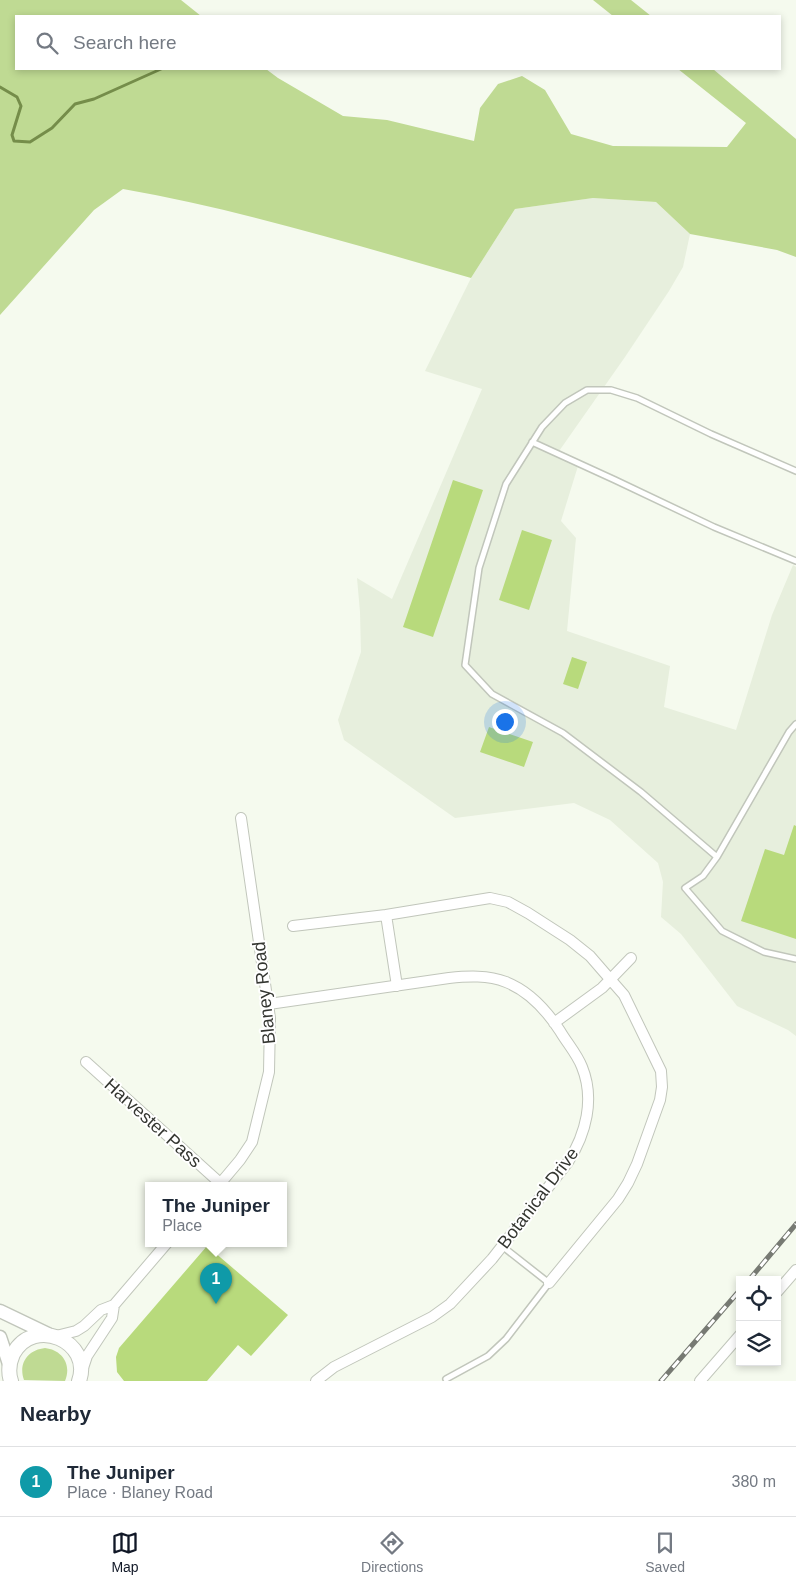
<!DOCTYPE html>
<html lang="en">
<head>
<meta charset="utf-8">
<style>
	body { margin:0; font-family:Helvetica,sans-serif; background:#f6f6f7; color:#1f2937 }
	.controls { position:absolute; right:15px; bottom:15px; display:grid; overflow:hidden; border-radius:0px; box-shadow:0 2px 8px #0003 }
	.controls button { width:45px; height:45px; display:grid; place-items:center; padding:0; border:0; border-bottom:1px solid #e0e1e3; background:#fff; color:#1f2937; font:25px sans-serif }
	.you { position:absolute; left:504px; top:721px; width:18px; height:18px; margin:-12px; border:4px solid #fff; border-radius:50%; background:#1a73e8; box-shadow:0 0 0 8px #1a73e833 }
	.badge { display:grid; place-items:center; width:32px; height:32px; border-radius:50%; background:#111827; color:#fff; font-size:16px; font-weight:700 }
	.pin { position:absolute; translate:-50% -41px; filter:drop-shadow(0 1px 2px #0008) }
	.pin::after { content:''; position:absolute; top:26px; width:18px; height:15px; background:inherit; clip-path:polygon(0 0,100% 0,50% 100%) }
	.popup { position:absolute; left:145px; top:1182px; width:142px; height:65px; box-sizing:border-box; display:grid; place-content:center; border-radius:0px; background:#fff; filter:drop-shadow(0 1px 4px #0005); font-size:16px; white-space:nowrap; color:#747a83 }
	.popup b { font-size:19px; color:#1f2937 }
	.popup::after { content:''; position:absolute; left:50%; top:100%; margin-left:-10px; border:10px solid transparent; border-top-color:#fff }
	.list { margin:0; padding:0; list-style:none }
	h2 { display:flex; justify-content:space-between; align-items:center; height:65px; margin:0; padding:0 20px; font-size:21px }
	h2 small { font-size:16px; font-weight:400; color:#747a83 }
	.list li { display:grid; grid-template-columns:32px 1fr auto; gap:15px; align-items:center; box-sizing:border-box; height:70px; padding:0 20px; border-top:1px solid #e0e1e3 }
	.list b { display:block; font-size:19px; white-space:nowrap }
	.list p { margin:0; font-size:16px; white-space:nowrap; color:#747a83 }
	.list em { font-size:16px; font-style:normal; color:#747a83 }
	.icon { flex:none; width:28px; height:28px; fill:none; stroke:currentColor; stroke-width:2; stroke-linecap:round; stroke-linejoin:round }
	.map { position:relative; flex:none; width:796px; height:1381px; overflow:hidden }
	.search { position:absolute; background:#fff; box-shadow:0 2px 8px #0003; left:15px; right:15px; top:15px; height:55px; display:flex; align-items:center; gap:12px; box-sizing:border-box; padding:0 18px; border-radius:0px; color:#747a83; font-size:19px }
	.sheet { height:135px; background:#fff }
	nav { display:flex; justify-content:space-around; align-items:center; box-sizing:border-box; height:70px; border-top:1px solid #e0e1e3; background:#fff; font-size:14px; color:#747a83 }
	nav a { display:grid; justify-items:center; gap:2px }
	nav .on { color:#111827 }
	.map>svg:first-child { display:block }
	.built { fill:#e7efdd }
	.green { fill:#bfda93 }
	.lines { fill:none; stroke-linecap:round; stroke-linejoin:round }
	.stream { stroke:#758d4a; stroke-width:3 }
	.building { fill:#b8da7c }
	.service-casing { stroke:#c1c6bb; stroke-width:8 }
	.minor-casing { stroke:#c1c6bb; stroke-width:12 }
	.tertiary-casing { stroke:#c1c6bb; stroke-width:15 }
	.secondary-casing { stroke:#c1c6bb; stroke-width:16 }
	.service { stroke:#fff; stroke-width:5 }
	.minor { stroke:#fff; stroke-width:10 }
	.tertiary { stroke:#fff; stroke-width:12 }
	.secondary { stroke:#fff; stroke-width:14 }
	.rail-casing { stroke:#777a73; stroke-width:5 }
	.rail { stroke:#fff; stroke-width:3; stroke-dasharray:9; stroke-linecap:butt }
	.labels { text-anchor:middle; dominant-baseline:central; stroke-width:4; stroke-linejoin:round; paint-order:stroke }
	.street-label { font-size:18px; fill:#343631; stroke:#fff }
</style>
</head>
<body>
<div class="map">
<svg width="796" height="1381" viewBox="0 0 796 1381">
	<rect width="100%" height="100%" fill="#f5faee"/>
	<path class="built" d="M593 198 656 202 690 234 683 267 669 291 625 357 557 454 578 466 561 521 576 538 567 631 670 666 664 707 736 730 772 615 793 565 796 567V1036L788 1030 737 1006 681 934 661 917 663 882 658 863 610 820 574 803 455 818 344 740 338 720 361 652 360 612 357 578 392 599 482 389 425 371 471 278 515 209Z"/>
	<path class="green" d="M0 0H181L201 16H16V69H266L278 78 343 116 387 120 474 141 480 108 498 84 522 76 545 90 571 134 613 146 727 147 746 123 678 69H713L796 139V257L777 250 690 234 656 202 593 198 515 209 471 278C356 245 242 210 123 189L94 210 0 315Z
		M593 0H631L651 16H613Z
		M45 1348C62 1350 72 1364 65 1381L24 1380C18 1363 28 1350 45 1348Z"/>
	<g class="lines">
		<path class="stream" d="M0 87 17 97 21 106 12 135 14 141 30 142 52 128 75 104 94 99 161 69"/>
	</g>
	<path class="building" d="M453 480 483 490 433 637 403 627Z
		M522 530 552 540 529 610 499 600Z
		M572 657 587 662 578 689 563 684Z
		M489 727 533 742 524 767 480 752Z
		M794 825 796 826V939L741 921 765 849 784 855Z
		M207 1246 288 1315 251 1356 238 1345 207 1381H124L117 1372 116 1357 119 1348Z"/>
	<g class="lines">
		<g class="service-casing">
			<path id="service" d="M532 442 615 480 714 527 796 561
				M796 724 789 732 717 857 703 876 685 888 722 931 764 952 796 959
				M717 857 641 792 563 733 492 694 465 665 479 568 506 484 542 427 565 403 587 390H611L637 398 711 434 796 471
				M446 1379 488 1356 506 1339 549 1283 502 1246"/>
		</g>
		<g class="minor-casing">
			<path id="minor" d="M293 926 386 915
				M397 986 386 915 490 898 508 902 528 913 570 940 590 956 603 971 624 995 661 1071 662 1087 660 1100 637 1164 628 1183 618 1199 549 1283
				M269 1004 449 978C468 976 488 975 506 982 529 991 547 1011 560 1031 567 1043 577 1054 582 1067 595 1099 586 1134 568 1162L492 1259 450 1304 432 1317 334 1367 316 1381
				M554 1023 602 988 631 958
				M86 1062 220 1183
				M219 1185 240 1160 252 1142 269 1072 270 1018 241 818
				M777 1292 796 1270
				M56 1336 76 1331 84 1326 101 1310 114 1305 167 1243
				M82 1371 87 1356 112 1318 114 1305
				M700 1381 740 1335"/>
		</g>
		<g class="tertiary-casing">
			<path id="tertiary" d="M0 1311 48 1334
				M0 1337 9 1364"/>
		</g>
		<g class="secondary-casing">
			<path id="secondary" d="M11 1381C8 1372 9 1363 13 1354 34 1315 93 1342 79 1381"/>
		</g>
		<use href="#service" class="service"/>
		<use href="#minor" class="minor"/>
		<use href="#tertiary" class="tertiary"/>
		<use href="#secondary" class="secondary"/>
		<g class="rail-casing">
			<path id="rail" d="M749 1280 796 1224
				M661 1381 740 1290"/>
		</g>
		<use href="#rail" class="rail"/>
	</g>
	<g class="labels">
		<g class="street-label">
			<text transform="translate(264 993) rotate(-96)">Blaney Road</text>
			<text transform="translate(153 1123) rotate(42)">Harvester Pass</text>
			<text transform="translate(538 1198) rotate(-53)">Botanical Drive</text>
		</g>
	</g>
</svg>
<div class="controls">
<button><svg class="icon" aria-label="locate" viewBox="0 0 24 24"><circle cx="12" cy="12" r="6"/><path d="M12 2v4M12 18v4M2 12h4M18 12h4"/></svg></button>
<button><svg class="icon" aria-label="layers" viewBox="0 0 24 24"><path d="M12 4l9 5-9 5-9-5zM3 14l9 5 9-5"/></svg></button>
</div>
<div class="you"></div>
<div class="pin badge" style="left:216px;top:1304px;background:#0f9aa8">1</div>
<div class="popup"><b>The Juniper</b>Place</div>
<div class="search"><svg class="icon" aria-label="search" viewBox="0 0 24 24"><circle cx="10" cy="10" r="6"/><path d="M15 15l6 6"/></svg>Search here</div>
</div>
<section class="sheet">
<h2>Nearby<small></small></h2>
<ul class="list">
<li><span class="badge" style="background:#0f9aa8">1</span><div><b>The Juniper</b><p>Place · Blaney Road</p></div><em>380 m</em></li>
</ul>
</section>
<nav>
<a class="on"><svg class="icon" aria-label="map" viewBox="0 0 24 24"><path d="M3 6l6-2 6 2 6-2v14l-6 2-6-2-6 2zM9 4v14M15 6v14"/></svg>Map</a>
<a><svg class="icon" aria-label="directions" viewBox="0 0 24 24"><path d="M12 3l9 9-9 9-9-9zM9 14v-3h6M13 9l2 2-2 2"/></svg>Directions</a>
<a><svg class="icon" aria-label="saved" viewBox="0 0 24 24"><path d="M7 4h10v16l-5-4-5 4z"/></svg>Saved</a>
</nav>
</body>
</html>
